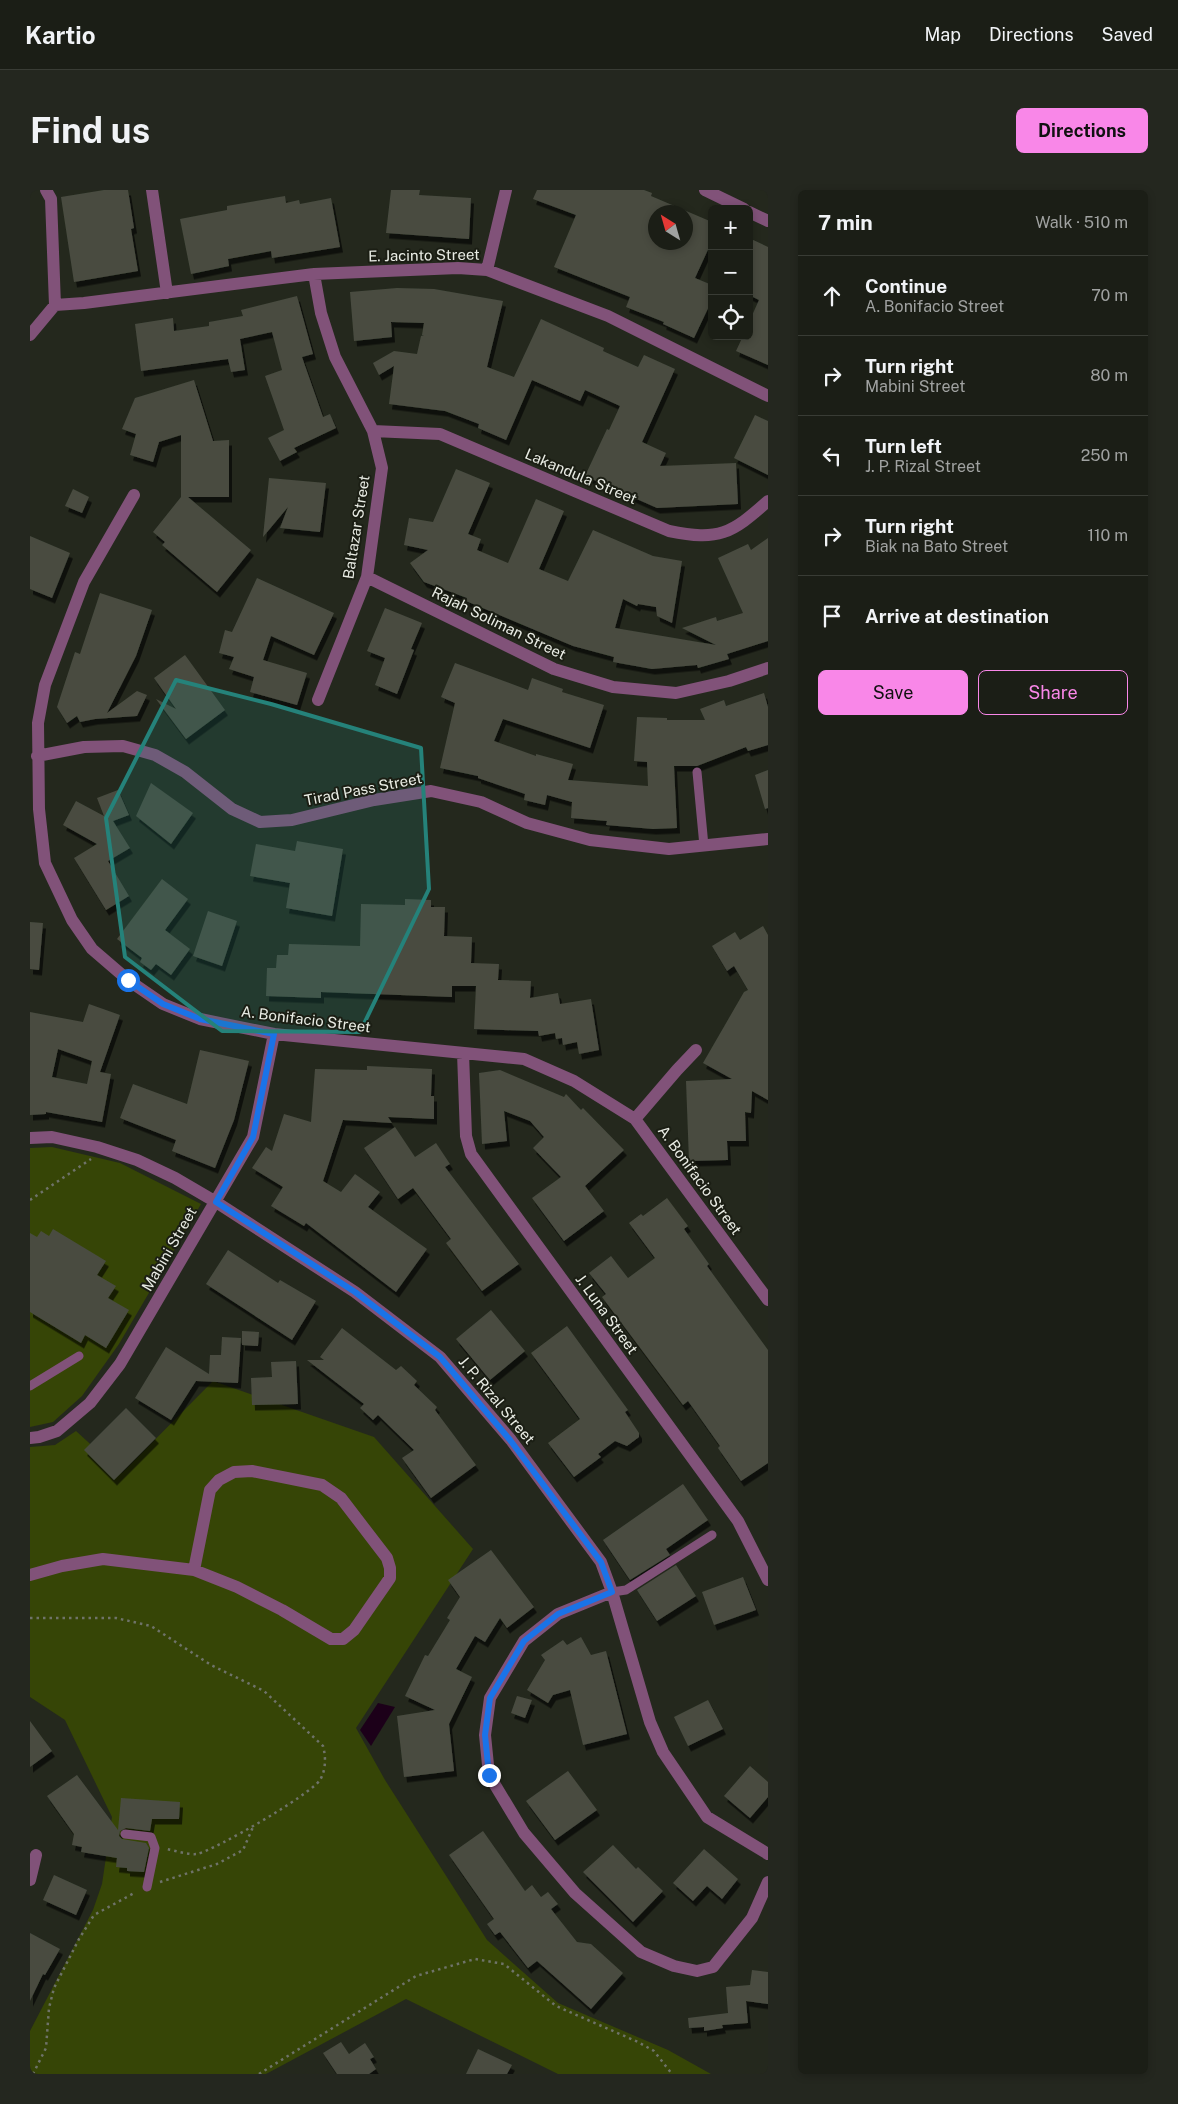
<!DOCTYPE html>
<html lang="en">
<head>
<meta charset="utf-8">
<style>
	body { margin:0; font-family:"Public Sans",sans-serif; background:#24271f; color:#f1f3f6 }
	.controls { position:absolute; right:15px; top:15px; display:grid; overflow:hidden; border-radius:8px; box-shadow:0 2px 8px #0003 }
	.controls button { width:45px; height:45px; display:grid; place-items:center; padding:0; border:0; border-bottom:1px solid #393c35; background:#1b1e16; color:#f1f3f6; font:25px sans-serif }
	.compass { position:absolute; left:618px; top:15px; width:45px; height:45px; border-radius:50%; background:#1b1e16; box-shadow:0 2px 8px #0003; rotate:323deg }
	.stop { position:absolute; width:15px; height:15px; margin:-11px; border:4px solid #1a73e8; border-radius:50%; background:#fff }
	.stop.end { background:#1a73e8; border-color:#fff; box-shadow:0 1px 5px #0008 }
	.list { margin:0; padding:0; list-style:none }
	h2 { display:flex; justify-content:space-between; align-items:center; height:65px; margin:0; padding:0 20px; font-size:21px }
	h2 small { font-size:16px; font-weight:400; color:#a0a2a1 }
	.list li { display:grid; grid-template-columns:32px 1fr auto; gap:15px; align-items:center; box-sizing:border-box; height:80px; padding:0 20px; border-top:1px solid #393c35 }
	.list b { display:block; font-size:19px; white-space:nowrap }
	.list p { margin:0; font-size:16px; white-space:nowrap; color:#a0a2a1 }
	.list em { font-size:16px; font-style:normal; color:#a0a2a1 }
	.actions { display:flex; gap:10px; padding:15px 20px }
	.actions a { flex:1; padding:11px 0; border:1px solid #f987e8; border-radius:8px; text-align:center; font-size:18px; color:#f987e8 }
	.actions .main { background:#f987e8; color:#111 }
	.icon { flex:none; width:28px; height:28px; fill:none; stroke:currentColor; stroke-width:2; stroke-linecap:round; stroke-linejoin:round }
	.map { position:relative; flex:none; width:738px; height:1884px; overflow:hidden; border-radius:8px }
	header { display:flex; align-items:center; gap:30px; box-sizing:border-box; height:70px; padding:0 25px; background:#1b1e16; border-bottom:1px solid #393c35 }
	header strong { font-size:24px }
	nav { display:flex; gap:28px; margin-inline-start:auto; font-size:18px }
	.intro { display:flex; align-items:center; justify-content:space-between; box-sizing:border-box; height:120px; padding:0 30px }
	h1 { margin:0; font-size:35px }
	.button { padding:12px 22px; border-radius:8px; background:#f987e8; color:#111; font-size:18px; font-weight:700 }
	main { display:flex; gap:30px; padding:0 30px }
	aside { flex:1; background:#1b1e16; border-radius:8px; box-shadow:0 2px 8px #0003 }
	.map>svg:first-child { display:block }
	.green { fill:#364506 }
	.water { fill:#1c0019 }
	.building { fill:#484c40; fill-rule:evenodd; filter:url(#shadow) }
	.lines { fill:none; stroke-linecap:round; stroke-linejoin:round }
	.path { stroke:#6f7369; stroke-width:2.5; stroke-dasharray:2.5 4; stroke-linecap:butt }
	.lane { stroke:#815279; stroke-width:9 }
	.street { stroke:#815279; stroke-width:12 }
	.route { stroke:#1a73e8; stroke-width:6 }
	.marked { fill:#25827a; fill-opacity:0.2; stroke:#25827a; stroke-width:4; stroke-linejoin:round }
	.labels { text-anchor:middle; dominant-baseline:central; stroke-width:4; stroke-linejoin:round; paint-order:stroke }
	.street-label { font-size:15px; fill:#e9ece4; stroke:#1b1e14 }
</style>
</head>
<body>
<header>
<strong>Kartio</strong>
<nav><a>Map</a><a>Directions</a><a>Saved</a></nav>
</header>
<div class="intro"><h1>Find us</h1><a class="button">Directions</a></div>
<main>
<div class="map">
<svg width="738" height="1884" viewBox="0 0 738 1884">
	<defs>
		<filter id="shadow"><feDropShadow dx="3" dy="5.5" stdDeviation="0" flood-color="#0009"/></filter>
	</defs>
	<rect width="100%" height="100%" fill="#24281d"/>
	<path class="green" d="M22 957 90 973 171 1014 89 1154 52 1206 23 1232 0 1237V958Z
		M183 1191 344 1247 443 1359 326 1538 355 1590 457 1750 528 1813 638 1860 681 1884H528L376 1809 236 1884H0V1841L63 1720 72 1694 82 1627 35 1530 0 1507V1257L25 1255 46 1241 92 1283Z"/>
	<path class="water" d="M348 1513 365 1517 341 1556 330 1540Z"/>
	<path class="building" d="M74 0H98L104 38 101 39 108 81 44 92 31 7Z
		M361 0H390L389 5 441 8 439 49 356 43Z
		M507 0H614L622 3 621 6 682 32V51L665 88 682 95V110L664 148 633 134 634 132 596 117 600 107 524 77 546 25 503 9ZM626 22H656V52H626Z
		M255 6 256 13 269 10 270 14 301 8 310 57 242 68 241 61 198 69 199 76 161 84 150 29 197 20V16Z
		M719 48 738 57V175L706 161 713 146H719V132L729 110 719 105Z
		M367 98 404 99 473 111 457 177 484 187 511 129 574 158 573 161 608 177 614 165 645 179 612 252 636 263 630 276 706 273 708 314 627 318 555 286 577 239 579 240 590 216 555 200 550 211 502 190 476 250 448 238 449 234 415 221 359 214 364 176 349 185 343 173 364 161 387 164 391 146 394 145H392L394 133 361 132 362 147 324 151 320 102Z
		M267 106 283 164 272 167 293 227 300 224 306 238 264 258 267 262 250 271 238 248 254 240 235 186 252 180 242 142 210 149 215 180 201 182 198 169 111 181 105 134 143 128 144 141 179 136V132L213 126 211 120Z
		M164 190 183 251 199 250V307H158L221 360 187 402 132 355 135 352 123 342 151 307V245L129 252 123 272 100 265 106 244 92 239 105 208Z
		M725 225 738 231V285L704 268Z
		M426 279 460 293 438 344 451 349 447 360 478 373 506 309 534 321 509 379 538 391 563 340 623 366 652 371 642 433 627 426 626 417 608 414 607 416 593 409 585 438 686 455 652 438 686 427 687 431 713 423 688 368 718 354 721 360 738 348V451L697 464 699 469 668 478 667 475 622 479 583 472 584 467 543 456 436 411 437 408 394 392 380 373 398 360 374 355 379 328 403 332Z
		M239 288 296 293 290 342 250 338 258 317 233 347Z
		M43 299 59 307 52 323 35 316Z
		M0 346 40 363 22 408 0 399Z
		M227 388 304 423 284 465 241 446 233 470 277 483 267 515 220 502 224 487 199 479 204 467 189 463 195 440 202 442Z
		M70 403 122 420 106 466 77 523 107 501 117 505 107 526 65 529 50 532 47 526 37 533 27 517 45 462 50 464Z
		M355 418 392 433 381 459 384 460 367 504 345 495 355 468 337 461Z
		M155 465 195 520 156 549 126 509 146 519 124 488Z
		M425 473 498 500 502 488 533 499 532 502 574 515 560 558 473 529 464 551 506 566V564L543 574 538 590 618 596 617 572 604 571 607 527 637 528V530H675L670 519 694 510 696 516 734 503 738 517V555L718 561 716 557 667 576H644L647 638 623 639 576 635 577 631 541 628 542 612 517 605 515 615 494 610 495 604 448 588V586L410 578 425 513 411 507Z
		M738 580V618L735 619 725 585Z
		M121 593 163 623 141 654 106 626Z
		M88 600 99 625 83 631 100 658 78 671 99 706 76 720 44 668 67 654 33 635 46 611 74 626 67 608Z
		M267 651 313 659 302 726 256 718 260 693 220 686 226 654 265 661Z
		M132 689 158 709 135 740 160 759 141 785 126 774 121 780 110 772 112 768 87 749Z
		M375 709 401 710V717H415L414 746 442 747 441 773 469 774 468 790 501 791 500 808 528 803 530 814 561 809 569 860 549 864 547 852 533 855 532 848 526 849 525 843 509 846 508 841 444 839 446 796H422V807L291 802V808L236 806 237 778H246L247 765H258L259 754 330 756 331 714 375 715Z
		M178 721 207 731 192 776 163 766Z
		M0 732 13 733 9 780 0 779Z
		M733 736 738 745V910L722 901 721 923 715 922 716 951H697L698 970 659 971 656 891 702 889 673 873 714 802 718 800 704 776 697 781 682 756 705 742 710 750Z
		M59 814 90 825 70 882 81 884 72 932 16 922V924L0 925V822L53 832ZM28 859 62 871 57 894 22 887Z
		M170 860 219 871 204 930 185 978 142 961 146 950 90 928 103 894 157 914Z
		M337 876 402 879 401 906H404V929L358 927 362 933 313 930 293 991 311 1002 325 984 350 1002 338 1017 397 1059 366 1102 276 1033 274 1036 241 1016 253 997 222 978 236 957 242 961 254 924 281 932 285 879 337 880Z
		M470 880 534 907 536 904 551 920 553 918 594 960 555 996 574 1021 534 1051 502 1008 531 987 503 958 514 947 500 931 474 921 477 951 452 954 449 883Z
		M365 937 385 967 406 953 420 974 415 977 489 1074 452 1101 416 1053 421 1049 383 998 368 1009 334 958Z
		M637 1008 658 1036 654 1039 679 1074 677 1076 738 1160V1273L711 1291 688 1258 690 1256 658 1211 653 1215 572 1107 576 1104 559 1083 581 1066 598 1088 625 1068 599 1033 611 1024 613 1026Z
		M23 1039 76 1071 67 1085 86 1096 78 1108 99 1120 76 1158 55 1145 51 1153 0 1122V1043L7 1047 11 1041 19 1046Z
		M198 1060 248 1093 250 1090 286 1111 262 1150 176 1094Z
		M461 1120 495 1161 460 1190 426 1149Z
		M537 1136 598 1220 595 1222 609 1243V1247L597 1256 585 1251 568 1264 571 1267 544 1287 518 1253 550 1229 501 1163Z
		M312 1138 366 1180 371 1176 387 1191 384 1195 407 1217 405 1220 446 1275 401 1308 372 1268 384 1260 348 1225 343 1230 330 1218 334 1214 277 1170H294L290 1167Z
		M212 1141 229 1142 228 1156 212 1155Z
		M192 1147 211 1148 208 1193 166 1191 141 1230 105 1208 136 1157 179 1184 180 1165H191Z
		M266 1171 268 1214 222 1215 221 1188 242 1187 241 1172Z
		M96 1218 126 1248 84 1290 54 1260Z
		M653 1294 678 1330 636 1359 640 1365 600 1390 573 1350Z
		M461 1360 504 1417 477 1438 470 1428 455 1452 445 1446 426 1479 442 1487 419 1534 424 1581 374 1587 367 1526 405 1520 375 1506 395 1465 398 1466 420 1430 417 1428 430 1407 418 1390Z
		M646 1375 666 1406 627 1431 607 1400Z
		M713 1387 726 1420 684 1435 672 1402Z
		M551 1447 561 1465 576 1461 597 1544 553 1555 540 1500 523 1505 518 1513 497 1500 515 1470 511 1465 533 1450 537 1455Z
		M487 1506 502 1510 495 1528 481 1523Z
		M678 1510 693 1539 658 1556 644 1527Z
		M0 1531 22 1561 0 1577Z
		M720 1576 738 1592V1607L720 1628 694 1606Z
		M538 1581 567 1620 525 1650 496 1611Z
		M47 1585 88 1640 91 1608 150 1612 149 1629H122L120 1641 96 1638 90 1641 89 1646 92 1649 116 1653 119 1658 114 1682 97 1681V1678L86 1677 87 1668 51 1662 52 1657 42 1655 44 1644 17 1606Z
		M453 1641 495 1701 502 1695 511 1707 518 1702 528 1714 521 1719 547 1752 561 1754 593 1783 561 1819 507 1771 498 1778 470 1742 465 1745 457 1734 464 1729 419 1665Z
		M583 1655 606 1679 608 1677 633 1701 603 1732 553 1682Z
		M674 1659 708 1689 692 1709 677 1696 663 1711 643 1693Z
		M24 1685 57 1700 46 1725 13 1710Z
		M0 1743 30 1759 15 1785 13 1784 0 1811Z
		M722 1780 738 1782V1814L716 1811 718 1833 692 1835 693 1838 674 1841V1837L659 1838 658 1828 698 1823 696 1797 720 1795Z
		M311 1852 319 1864 335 1853 344 1867 340 1869 346 1879 339 1884H307L293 1863Z
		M448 1859 482 1875 477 1884H436Z"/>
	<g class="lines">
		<path class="path" d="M0 1010 61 969
			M0 1428H86L121 1436 181 1475 234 1501 293 1556C296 1567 296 1580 290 1590 280 1605 185 1660 167 1664 159 1665 146 1661 137 1659
			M130 1692 187 1674 213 1660 223 1637
			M3 1884 16 1858 19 1818 24 1798 49 1749 64 1725 106 1702
			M229 1884 386 1786 445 1769 474 1774 526 1816 608 1852 624 1861 642 1884"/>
		<path class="lane" d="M667 582 674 656
			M0 1196 49 1166
			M582 1402 596 1400 682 1345
			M95 1644 121 1647 125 1658 117 1697"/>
		<path class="street" d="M122 0 137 103
			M675 0 714 19
			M719 22 738 31
			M457 80 476 0
			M284 84 291 123 305 167 343 241 352 278 337 387 288 510
			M25 115 54 113 284 84 428 78 457 80 578 126 738 206
			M0 145 25 115 21 9 16 0
			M343 241 410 244 639 341C689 351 701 344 738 311
			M104 305 54 392 15 495 8 533 9 619 15 673 42 730 62 759 98 790 133 814 170 829 244 844 494 869 544 891 605 929 738 1110
			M337 387 524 479 583 497 646 503 699 491 738 478
			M7 566 54 557 93 556 125 565 155 582 202 619 230 632 262 630 344 610 401 601 451 612 497 633 560 650 639 659 738 649
			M433 863 436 946 441 964 708 1331 738 1390
			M605 929 647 880 666 860
			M0 948 22 947 67 957 107 970 145 988 186 1012 325 1102 410 1167 481 1250 571 1372 582 1402 620 1532 633 1562 677 1627 738 1664
			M0 1248 9 1247 27 1241 60 1213 90 1174 223 947 244 844
			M0 1385 32 1376 73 1369 164 1380 207 1397 252 1420 301 1449H313L324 1440 360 1388V1378L357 1368 311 1308 292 1295 222 1281 204 1282 189 1290 180 1300 164 1380
			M582 1402 528 1424 494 1451 460 1508 455 1545 459 1585 494 1643 545 1703 611 1762 644 1776 667 1781 683 1777 722 1728 738 1692
			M0 1690 6 1665"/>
	</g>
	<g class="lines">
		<path class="route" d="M98 790 133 814 170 829 244 844 223 947 186 1012 325 1102 410 1167 480 1250 571 1372 582 1402 528 1424 494 1451 460 1508 455 1545 459 1585"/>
	</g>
	<path class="marked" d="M146 490 241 514 391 558 399 699 330 842 192 841 95 767 76 628Z"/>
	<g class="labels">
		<g class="street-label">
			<text transform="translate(394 65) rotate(-1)">E. Jacinto Street</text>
			<text transform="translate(551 286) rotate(23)">Lakandula Street</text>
			<text transform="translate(326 337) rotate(-81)">Baltazar Street</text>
			<text transform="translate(469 433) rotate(26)">Rajah Soliman Street</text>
			<text transform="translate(333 599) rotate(-11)">Tirad Pass Street</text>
			<text transform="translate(276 829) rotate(7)">A. Bonifacio Street</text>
			<text transform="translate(670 990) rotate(54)">A. Bonifacio Street</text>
			<text transform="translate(139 1059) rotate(-60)">Mabini Street</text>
			<text transform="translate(577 1124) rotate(54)">J. Luna Street</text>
			<text transform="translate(467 1210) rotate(50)">J. P. Rizal Street</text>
		</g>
	</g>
</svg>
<div class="controls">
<button>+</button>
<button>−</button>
<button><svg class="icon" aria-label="locate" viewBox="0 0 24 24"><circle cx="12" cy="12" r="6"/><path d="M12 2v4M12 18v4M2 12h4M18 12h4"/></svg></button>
</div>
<svg class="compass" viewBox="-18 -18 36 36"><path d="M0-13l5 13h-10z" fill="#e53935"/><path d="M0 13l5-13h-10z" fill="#a0a2a1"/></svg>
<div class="stop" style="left:98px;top:790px"></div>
<div class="stop end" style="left:459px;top:1585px"></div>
</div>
<aside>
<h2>7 min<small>Walk · 510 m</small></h2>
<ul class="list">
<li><svg class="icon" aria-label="ahead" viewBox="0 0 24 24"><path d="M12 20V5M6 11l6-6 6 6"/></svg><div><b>Continue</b><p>A. Bonifacio Street</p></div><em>70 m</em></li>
<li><svg class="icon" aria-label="right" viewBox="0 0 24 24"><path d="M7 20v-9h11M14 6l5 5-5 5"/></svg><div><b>Turn right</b><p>Mabini Street</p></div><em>80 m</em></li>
<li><svg class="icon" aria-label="left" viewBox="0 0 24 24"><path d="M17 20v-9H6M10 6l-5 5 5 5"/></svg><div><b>Turn left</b><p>J. P. Rizal Street</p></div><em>250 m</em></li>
<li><svg class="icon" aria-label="right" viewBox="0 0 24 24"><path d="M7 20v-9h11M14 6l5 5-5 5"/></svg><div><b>Turn right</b><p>Biak na Bato Street</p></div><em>110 m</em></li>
<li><svg class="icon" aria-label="arrive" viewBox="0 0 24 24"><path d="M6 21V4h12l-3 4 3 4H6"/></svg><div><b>Arrive at destination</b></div></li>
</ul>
<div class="actions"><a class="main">Save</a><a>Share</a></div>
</aside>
</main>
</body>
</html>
